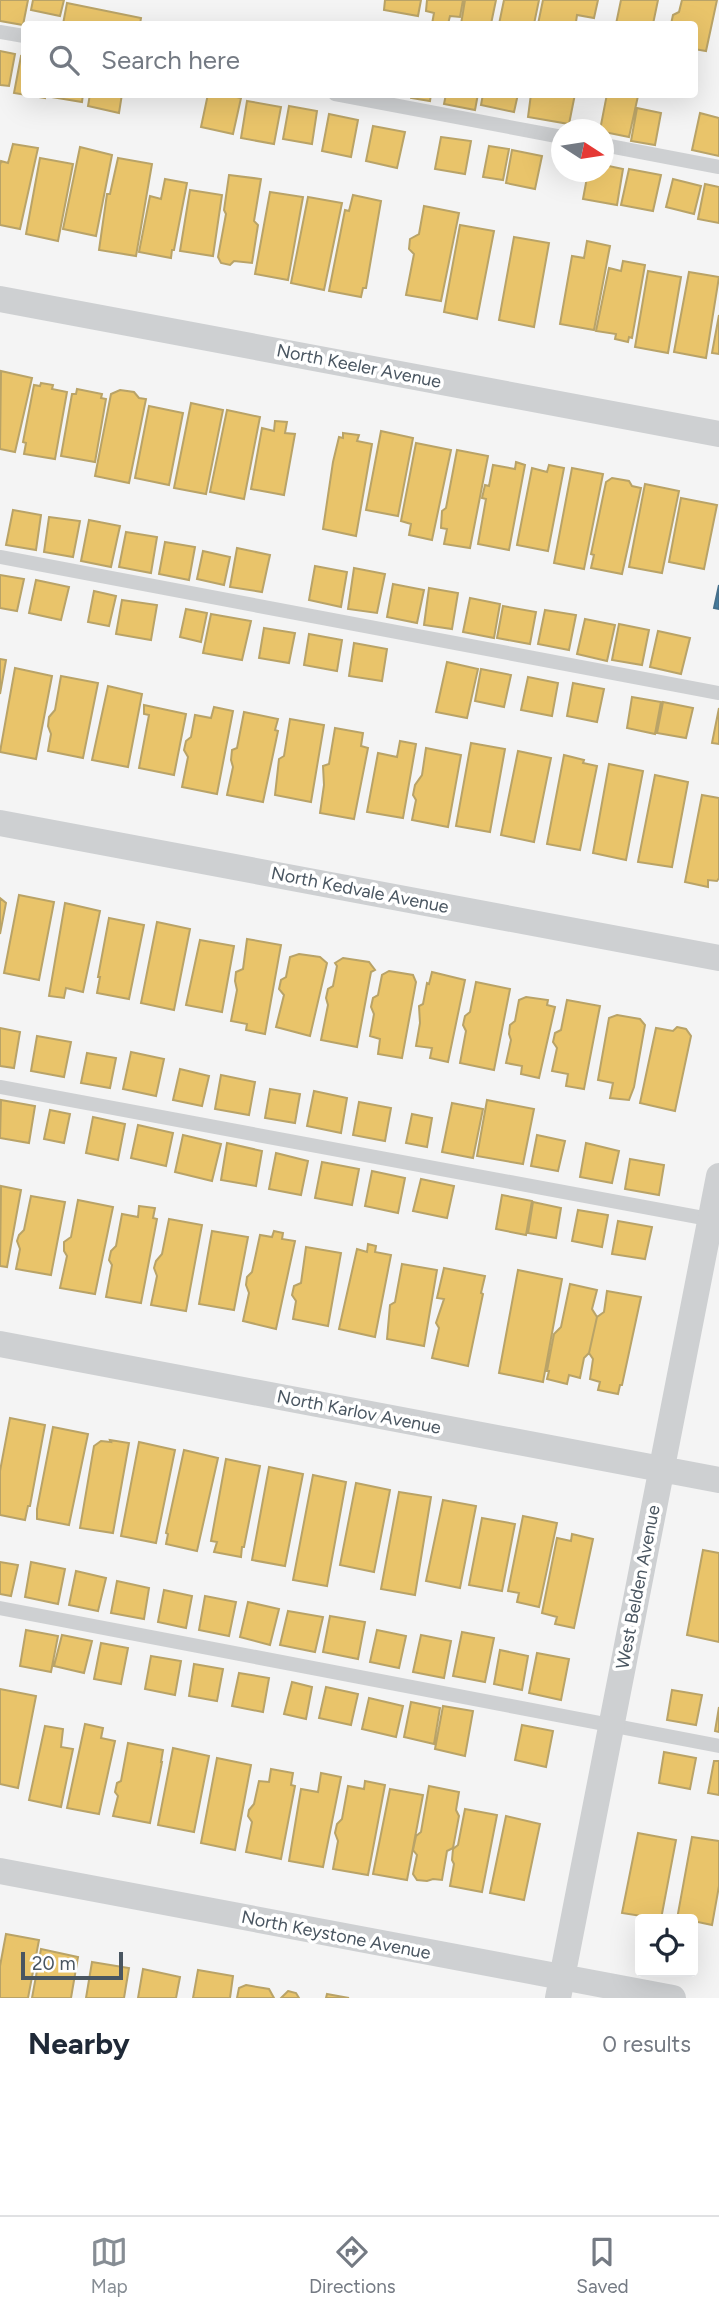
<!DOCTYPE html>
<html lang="en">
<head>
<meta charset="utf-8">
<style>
	body { margin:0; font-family:Figtree,sans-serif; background:#f2f2f3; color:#1f2937 }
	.controls { position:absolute; right:21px; bottom:21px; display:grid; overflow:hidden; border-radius:7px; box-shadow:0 7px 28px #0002 }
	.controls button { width:63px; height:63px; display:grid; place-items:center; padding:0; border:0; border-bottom:2px solid #e0e1e3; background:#fff; color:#1f2937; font:35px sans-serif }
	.compass { position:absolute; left:551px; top:119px; width:63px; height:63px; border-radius:50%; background:#fff; box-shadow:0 7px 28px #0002; rotate:102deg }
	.scale { position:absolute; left:21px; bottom:18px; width:102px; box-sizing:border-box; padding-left:7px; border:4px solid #4a5661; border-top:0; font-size:19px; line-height:24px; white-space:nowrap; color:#4a5661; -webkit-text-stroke:5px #fff; paint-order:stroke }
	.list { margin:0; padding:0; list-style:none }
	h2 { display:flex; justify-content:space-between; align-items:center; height:91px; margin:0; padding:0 28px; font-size:30px }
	h2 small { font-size:23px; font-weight:400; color:#747a83 }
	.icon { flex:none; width:38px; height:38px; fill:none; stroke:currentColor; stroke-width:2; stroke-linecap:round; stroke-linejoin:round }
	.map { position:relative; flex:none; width:719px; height:1998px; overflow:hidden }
	.search { position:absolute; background:#fff; box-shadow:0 7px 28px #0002; left:21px; right:21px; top:21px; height:77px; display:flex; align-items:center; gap:18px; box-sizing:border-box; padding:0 24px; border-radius:7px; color:#747a83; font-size:26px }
	.sheet { height:217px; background:#fff }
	nav { display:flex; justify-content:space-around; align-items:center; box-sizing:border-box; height:98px; border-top:2px solid #e0e1e3; background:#fff; font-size:19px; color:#747a83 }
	nav a { display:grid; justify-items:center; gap:4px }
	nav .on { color:#868d94 }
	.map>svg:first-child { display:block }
	.homes { fill:#e9c46a; stroke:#b9a367; stroke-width:2 }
	.public { fill:#457b9d; stroke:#46708b; stroke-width:2 }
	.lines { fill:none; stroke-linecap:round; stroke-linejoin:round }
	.lane { stroke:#ced0d2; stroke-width:14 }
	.street { stroke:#ced0d2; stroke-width:26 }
	.labels { text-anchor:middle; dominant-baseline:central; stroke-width:7; stroke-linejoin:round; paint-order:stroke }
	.street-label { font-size:18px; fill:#4a5661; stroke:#fff }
</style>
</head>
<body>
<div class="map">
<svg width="719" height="1998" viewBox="0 0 719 1998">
	<rect width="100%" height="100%" fill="#f4f4f4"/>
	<path class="homes" d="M0 0H28L23 25 0 21Z
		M33 0H64L60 16 31 10Z
		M385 0H421L418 16 384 10Z
		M427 0H463L460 17 450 16 448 24H432L434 13 426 11Z
		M465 0H496L491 24H461Z
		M504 0H539L534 24H499Z
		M543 0H598L594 18 577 15 576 22 580 24H538Z
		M621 0H658L653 24H616Z
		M682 0H717L706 51 694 49V24H671L673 15 679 12Z
		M67 3 141 18 140 24H63Z
		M0 51 15 54 9 86 0 85Z
		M21 56 24 57V94H45V98L14 93Z
		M51 94H83L82 102 51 97Z
		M90 94H122L119 113 88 106Z
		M208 94H223L241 98 233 134 201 127Z
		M411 94H431L430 101 411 98Z
		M446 94H478L475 110 444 104Z
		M483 94H518L514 112 481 105Z
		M531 94H575L569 124 528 117Z
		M607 94 638 96 629 137 604 132V130H600Z
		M247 101 281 107 274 144 241 138Z
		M289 106 317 111 312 144 283 139Z
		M637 108 661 113 655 145 631 141Z
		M700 113 719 118V156L692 150Z
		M329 114 358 120 351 157 322 151Z
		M373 126 405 132 397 168 366 161Z
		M441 137 471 141 465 174 435 169Z
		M13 144 38 148 20 229 0 225V165L1 161 8 163Z
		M489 146 509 149 503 180 483 177Z
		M80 147 112 155 96 236 63 229Z
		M512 150 542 156 535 189 506 183Z
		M40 158 73 164 58 241 26 234Z
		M118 158 152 164 136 256 99 250 107 194H110Z
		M604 165 623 169 617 205 583 199 588 172H604Z
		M629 169 661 175 653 211 621 205Z
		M229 175 261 179 254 221 258 225 252 263 234 261 230 265 221 263 218 257 226 214 224 210Z
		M165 179 187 183 174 250H172L171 258 139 252 150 196 161 199Z
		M673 179 701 186 694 214 666 207Z
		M705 184 719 187V223L698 219Z
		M190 190 222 195 213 256 180 251Z
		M270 192 303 197 288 280 255 274Z
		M353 195 381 201 366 288H363L361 297 329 291 345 210 349 211Z
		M308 197 342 203 324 290 291 283Z
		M424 206 459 213 441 301 406 295 414 254 409 249 410 239 419 234Z
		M460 225 494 231 477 319 444 312Z
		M514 237 549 243 534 327 499 320Z
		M587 241 610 246 594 330 560 324 572 256 584 258Z
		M623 261 645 265 632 338 629 337 628 342 615 339 616 334 596 331 609 268 621 271Z
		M648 271 681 277 668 353 635 347Z
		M689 272 719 277 706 358 674 352Z
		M719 315V354L712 353Z
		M1 371 32 378 15 452 0 449Z
		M41 383 53 385 52 389 67 392 55 459 24 454 26 443 23 442 34 385 40 386Z
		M77 389 102 394 101 398 106 399 95 462 61 456 72 394H76Z
		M120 390 134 392 139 398 146 399 129 483 95 476 111 394Z
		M191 403 223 410 206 494 174 488Z
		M149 406 183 413 169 485 135 478Z
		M227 410 260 417 244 499 210 492Z
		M275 421 287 422 285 433 295 434 284 495 251 489 262 428 274 431Z
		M381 431 413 438 398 516 366 510Z
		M343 433 359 435 357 441 372 444 356 536 323 529 333 462 339 437 343 438Z
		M416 443 451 450 432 540 409 535 411 524 401 521Z
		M457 450 488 456 470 548 444 544 447 529 441 528 442 511 446 508Z
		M516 462 525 465 509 550 478 544 486 499 482 498 485 485 489 486 493 465 515 469Z
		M549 465 564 468 548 551 517 545 532 468 547 472Z
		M572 468 603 474 584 569 554 563Z
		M612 478 629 481 632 486 641 488 622 574 591 568 594 555 591 554 606 482Z
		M645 484 679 491 662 573 629 567Z
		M681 498 717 505 704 569 669 562Z
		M13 510 41 515 36 550 6 545Z
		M49 517 80 521 73 557 44 552Z
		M89 520 120 526 111 567 81 561Z
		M126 532 157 537 151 573 119 567Z
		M165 542 195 547 189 580 159 574Z
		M237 548 270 555 262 592 230 587Z
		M203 551 230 557 224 585 197 579Z
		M315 566 347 572 341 607 309 600Z
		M354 568 385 574 377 613 348 609Z
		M0 575 24 579 17 611 0 608Z
		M36 580 69 587 61 620 29 613Z
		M393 584 424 590 417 623 387 617Z
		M429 588 458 593 452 629 424 625Z
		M94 591 116 596 109 626 88 622Z
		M470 598 500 604 494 638 463 632Z
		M122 600 157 605 151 640 116 634Z
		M503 606 536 612 530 644 497 638Z
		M186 609 207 613 201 642 180 637Z
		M545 610 576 615 569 650 538 644Z
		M211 614 251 621 242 660 203 653Z
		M585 619 615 625 607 661 577 654Z
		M619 624 649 630 642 665 612 660Z
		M264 628 295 633 289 663 259 658Z
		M658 631 690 638 681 674 650 667Z
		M309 634 342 640 337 671 304 665Z
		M354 643 387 649 382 681 349 676Z
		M0 659 6 660 0 694Z
		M447 662 478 669 467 718 436 712Z
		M15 668 52 676 36 759 0 752Z
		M481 669 511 675 504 707 475 701Z
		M61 676 98 683 83 758 48 751 51 734 48 726 49 717 55 710Z
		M528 677 558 683 552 716 521 710Z
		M573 683 604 689 597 722 567 716Z
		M108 686 142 694 128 767 92 760Z
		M632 697 661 702 655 734 627 728Z
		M663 702 693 708 686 738 657 733Z
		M144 705 186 714 174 775 139 768 149 715 144 714Z
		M214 707 233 711 217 794 182 787 188 757 184 750 186 741 191 737 195 715 211 718Z
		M719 708V744L712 743Z
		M244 712 278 719 275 730 278 731 263 802 227 795 233 767 231 760 232 750 237 748Z
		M290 719 324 725 311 802 275 795 279 759 284 756Z
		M335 728 363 733 361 746 368 748 354 819 320 813 324 785 323 766 329 764Z
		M400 741 416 744 403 818 367 812 378 753 397 757Z
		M471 743 505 749 490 832 456 826Z
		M426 748 461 755 448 827 412 820 416 800 413 795 415 785 422 775Z
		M518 751 551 758 534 842 501 835Z
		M564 755 584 760 583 763 597 766 580 850 547 844Z
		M609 764 643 771 626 860 593 853Z
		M655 775 688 782 672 867 638 862Z
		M702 795 719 798V878L717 881 708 880V887L685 882Z
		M19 895 54 902 39 980 4 973Z
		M0 898 6 903 0 934Z
		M65 903 100 911 83 992 66 988 64 998 49 996Z
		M109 918 144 925 129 999 97 993 100 977H98Z
		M157 922 190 929 174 1010 141 1003Z
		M247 939 281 945 265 1034 246 1030 247 1024 231 1021 237 990 235 981 236 972 243 969Z
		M200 940 234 946 222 1012 186 1005Z
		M299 954 320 957 327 963 310 1036 276 1027 284 995 279 989 281 980 286 977 290 957Z
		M343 958 369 962 375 970 371 972 357 1047 321 1040 328 1005 326 998 328 989 333 986 337 966 335 963Z
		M389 971 413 975 416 982 402 1058 378 1054 380 1039 370 1036 374 1014 371 1007 373 998 378 995 382 975Z
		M432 972 465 980 448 1062 430 1058 432 1048 416 1046 420 1023 419 1006 423 1004 427 983 429 984Z
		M476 982 510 989 494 1070 460 1063 466 1031 463 1025 465 1016 470 1012Z
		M526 997 548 1000 547 1005 555 1007 539 1078 521 1074 522 1066 506 1063 511 1040 509 1034 510 1025 515 1021 519 1000Z
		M567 1000 600 1006 584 1089 566 1086 568 1074 552 1071 557 1048 553 1042 555 1033 561 1030Z
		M617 1015 640 1019 645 1025 634 1087 629 1100 610 1098 613 1083 598 1080 609 1018Z
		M677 1027 686 1029 691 1036 675 1111 640 1103 656 1028 673 1031Z
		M0 1028 20 1032 14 1068 0 1066Z
		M37 1036 71 1042 64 1077 31 1071Z
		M131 1052 164 1059 156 1096 123 1089Z
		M87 1053 116 1058 110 1088 81 1083Z
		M180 1069 209 1076 202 1106 173 1100Z
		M221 1075 255 1082 249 1115 215 1109Z
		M270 1089 300 1094 295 1123 265 1118Z
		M314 1091 347 1098 341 1133 307 1126Z
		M1 1100 35 1106 29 1143 0 1138Z
		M487 1100 534 1109 523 1164 477 1156Z
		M359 1102 391 1108 385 1141 353 1135Z
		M452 1103 483 1109 473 1158 442 1152Z
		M50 1110 70 1114 64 1143 44 1139Z
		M412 1114 432 1118 427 1147 406 1143Z
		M93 1117 125 1124 118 1160 86 1153Z
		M138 1125 173 1133 166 1166 131 1158Z
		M183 1135 221 1144 212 1181 175 1172Z
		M537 1135 565 1141 558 1171 531 1166Z
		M227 1143 262 1151 256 1186 221 1180Z
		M586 1143 619 1151 612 1183 580 1177Z
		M276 1153 308 1161 301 1195 269 1189Z
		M630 1159 664 1165 659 1195 625 1189Z
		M322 1162 359 1169 352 1205 315 1198Z
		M372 1171 405 1178 398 1213 365 1206Z
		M421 1179 454 1186 447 1218 413 1211Z
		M1 1186 21 1190 7 1267 0 1266Z
		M502 1195 532 1201 526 1235 496 1229Z
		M31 1196 65 1202 51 1275 16 1269 20 1249 17 1241 19 1235 24 1230Z
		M78 1200 113 1207 95 1294 60 1288 67 1256 64 1251V1242L71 1237Z
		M533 1202 561 1208 556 1238 528 1233Z
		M139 1206 155 1208 153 1218 157 1219 141 1303 106 1297 112 1265 109 1260 111 1251 116 1246 122 1214 138 1217Z
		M578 1210 608 1215 602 1247 572 1241Z
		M169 1219 202 1225 186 1311 151 1305 157 1276 154 1268 156 1261 162 1254Z
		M618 1221 652 1227 645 1259 612 1254Z
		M212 1231 248 1237 234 1310 199 1304Z
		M274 1231 283 1233 282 1239 295 1241 276 1329 243 1321 249 1293 246 1285 247 1277 252 1272 260 1235 272 1237Z
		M368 1244 376 1246 375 1252 391 1255 375 1337 339 1329 357 1249 367 1252Z
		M306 1247 341 1253 328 1326 293 1319 296 1301 292 1295 294 1286 301 1283Z
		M402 1264 437 1270 424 1346 387 1339 390 1305 395 1302Z
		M444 1268 485 1276 481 1293 483 1294 468 1366 432 1358 439 1328 436 1323 444 1299 437 1298Z
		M518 1270 562 1279 543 1382 499 1373Z
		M570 1284 597 1290 592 1309 597 1317 589 1353 584 1358 580 1378 569 1375 567 1384 547 1379 549 1371H547L554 1334 561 1327Z
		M607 1291 641 1297 622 1385H620L618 1394 598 1390 600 1382 590 1379 593 1359 589 1353 597 1317 604 1312Z
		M10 1418 45 1425 30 1506H28L25 1520 0 1515V1471Z
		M53 1427 88 1434 69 1525 37 1519V1509Z
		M110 1440 129 1443 113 1533 80 1528 94 1446 101 1441 111 1442Z
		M139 1442 175 1450 156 1543 121 1536Z
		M184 1450 218 1458 197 1551 166 1544 168 1534 166 1533Z
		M226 1459 260 1466 244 1547H242L241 1557 214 1552 217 1542 211 1541Z
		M269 1467 303 1474 285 1566 252 1560Z
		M313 1475 346 1482 327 1586 293 1580Z
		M356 1483 390 1490 374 1572 340 1565Z
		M399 1492 431 1497 415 1595 381 1589Z
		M443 1500 476 1506 460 1588 426 1581Z
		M523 1516 557 1523 539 1607 517 1602 519 1593 508 1591Z
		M482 1518 515 1524 502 1591 469 1585Z
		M572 1534 593 1539 574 1628 555 1624 557 1617 542 1613 557 1538 571 1541Z
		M703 1550 719 1553V1642L687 1635Z
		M0 1562 18 1565 11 1596 0 1594Z
		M31 1562 65 1569 58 1604 25 1597Z
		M76 1571 106 1578 98 1611 69 1605Z
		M117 1581 149 1588 144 1619 111 1613Z
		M164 1590 192 1596 186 1628 158 1622Z
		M205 1596 236 1602 229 1636 199 1630Z
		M248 1602 279 1609 270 1645 240 1637Z
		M288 1611 323 1617 315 1652 280 1645Z
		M330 1616 365 1622 358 1659 323 1652Z
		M26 1630 58 1636 51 1672 20 1666Z
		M377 1630 406 1636 399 1668 370 1662Z
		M462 1632 494 1638 485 1682 453 1676Z
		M62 1635 92 1641 84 1673 54 1666Z
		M421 1635 451 1641 444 1678 413 1672Z
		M101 1643 128 1648 121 1684 94 1679Z
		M500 1650 528 1656 522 1690 494 1684Z
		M537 1653 569 1659 561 1700 529 1693Z
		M151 1656 181 1661 175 1695 145 1689Z
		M194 1664 223 1669 217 1701 189 1696Z
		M239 1673 269 1678 263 1712 232 1706Z
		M292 1682 312 1687 306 1719 284 1714Z
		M326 1687 358 1694 351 1725 319 1718Z
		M0 1689 36 1696 18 1788 0 1784Z
		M672 1690 702 1695 696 1725 667 1720Z
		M369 1698 403 1706 396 1737 362 1729Z
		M411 1702 440 1708 434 1744 404 1737Z
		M443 1706 473 1711 465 1756 435 1749Z
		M719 1707V1732L715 1731Z
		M85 1724 103 1728 101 1738 115 1741 99 1814 67 1808Z
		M522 1725 553 1731 546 1767 515 1760Z
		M45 1726 63 1729 61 1747 73 1749 61 1807 29 1800Z
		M128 1743 163 1750 161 1762H162L150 1823 113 1816 118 1796 115 1792 117 1783 121 1781Z
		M173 1748 209 1756 194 1832 158 1825Z
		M664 1752 696 1758 690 1789 659 1783Z
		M217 1758 251 1765 235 1850 201 1843Z
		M714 1761H719V1795L708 1793Z
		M271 1769 293 1773 291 1785 295 1786 281 1859 246 1852 252 1822 248 1816 249 1810 254 1804 259 1781 269 1782Z
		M321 1773 341 1777 323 1867 289 1861 301 1789 318 1792Z
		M365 1781 385 1785 368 1875 333 1869 338 1841 335 1833 337 1824 342 1819 348 1786 364 1789Z
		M429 1786 459 1792 456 1810 459 1816 453 1848 447 1851 442 1880 433 1879 427 1881 417 1880 413 1874 417 1855 413 1850 416 1836 421 1832Z
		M390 1789 423 1795 407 1880 373 1874Z
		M465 1809 497 1815 482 1892 450 1886 454 1864 452 1860 453 1849 458 1845Z
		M506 1816 540 1824 524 1900 490 1893Z
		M638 1833 676 1840 661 1919 622 1913Z
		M692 1837 719 1841V1886L712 1925 693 1921V1919H677Z
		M6 1934 39 1940 28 1998H0V1966Z
		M41 1949 78 1957 71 1998H32Z
		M92 1962 129 1968 124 1998H86Z
		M143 1969 180 1977 176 1998H138Z
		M198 1970 233 1976 230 1998H193Z
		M246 1985 269 1989 274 1998H237L239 1988Z
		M288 1991 296 1993 299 1998H281Z
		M327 1994 349 1998H326Z"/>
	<path class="public" d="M719 585V609L714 608Z"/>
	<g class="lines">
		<path class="lane" d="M0 32 24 36
			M335 94 562 137
			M604 145 719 167
			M0 557 719 693
			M0 1087 714 1220
			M0 1608 719 1746"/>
		<path class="street" d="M0 299 719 434
			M0 823 719 958
			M0 1344 719 1480
			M0 1871 673 1998
			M558 1998 719 1176"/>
	</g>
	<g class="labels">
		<g class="street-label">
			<text transform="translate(359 366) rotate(11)">North Keeler Avenue</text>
			<text transform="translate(360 890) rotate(11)">North Kedvale Avenue</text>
			<text transform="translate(359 1412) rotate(11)">North Karlov Avenue</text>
			<text transform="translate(638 1587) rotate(-79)">West Belden Avenue</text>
			<text transform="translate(336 1935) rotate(11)">North Keystone Avenue</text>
		</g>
	</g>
</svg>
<div class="controls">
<button><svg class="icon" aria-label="locate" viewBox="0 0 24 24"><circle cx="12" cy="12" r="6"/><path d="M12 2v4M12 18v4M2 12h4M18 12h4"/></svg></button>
</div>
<svg class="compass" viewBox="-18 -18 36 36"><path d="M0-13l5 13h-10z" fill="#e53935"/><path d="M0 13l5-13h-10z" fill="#747a83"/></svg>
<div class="scale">20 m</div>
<div class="search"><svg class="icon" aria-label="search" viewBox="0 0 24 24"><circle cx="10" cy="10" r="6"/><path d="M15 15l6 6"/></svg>Search here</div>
</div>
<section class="sheet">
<h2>Nearby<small>0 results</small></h2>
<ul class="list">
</ul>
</section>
<nav>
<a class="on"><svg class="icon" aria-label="map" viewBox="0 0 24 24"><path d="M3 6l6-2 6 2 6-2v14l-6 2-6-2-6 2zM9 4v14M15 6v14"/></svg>Map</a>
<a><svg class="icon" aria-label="directions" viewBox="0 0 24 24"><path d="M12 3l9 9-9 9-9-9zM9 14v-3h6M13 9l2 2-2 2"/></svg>Directions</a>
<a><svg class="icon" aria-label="saved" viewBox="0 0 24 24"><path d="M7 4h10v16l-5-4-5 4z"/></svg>Saved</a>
</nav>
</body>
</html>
